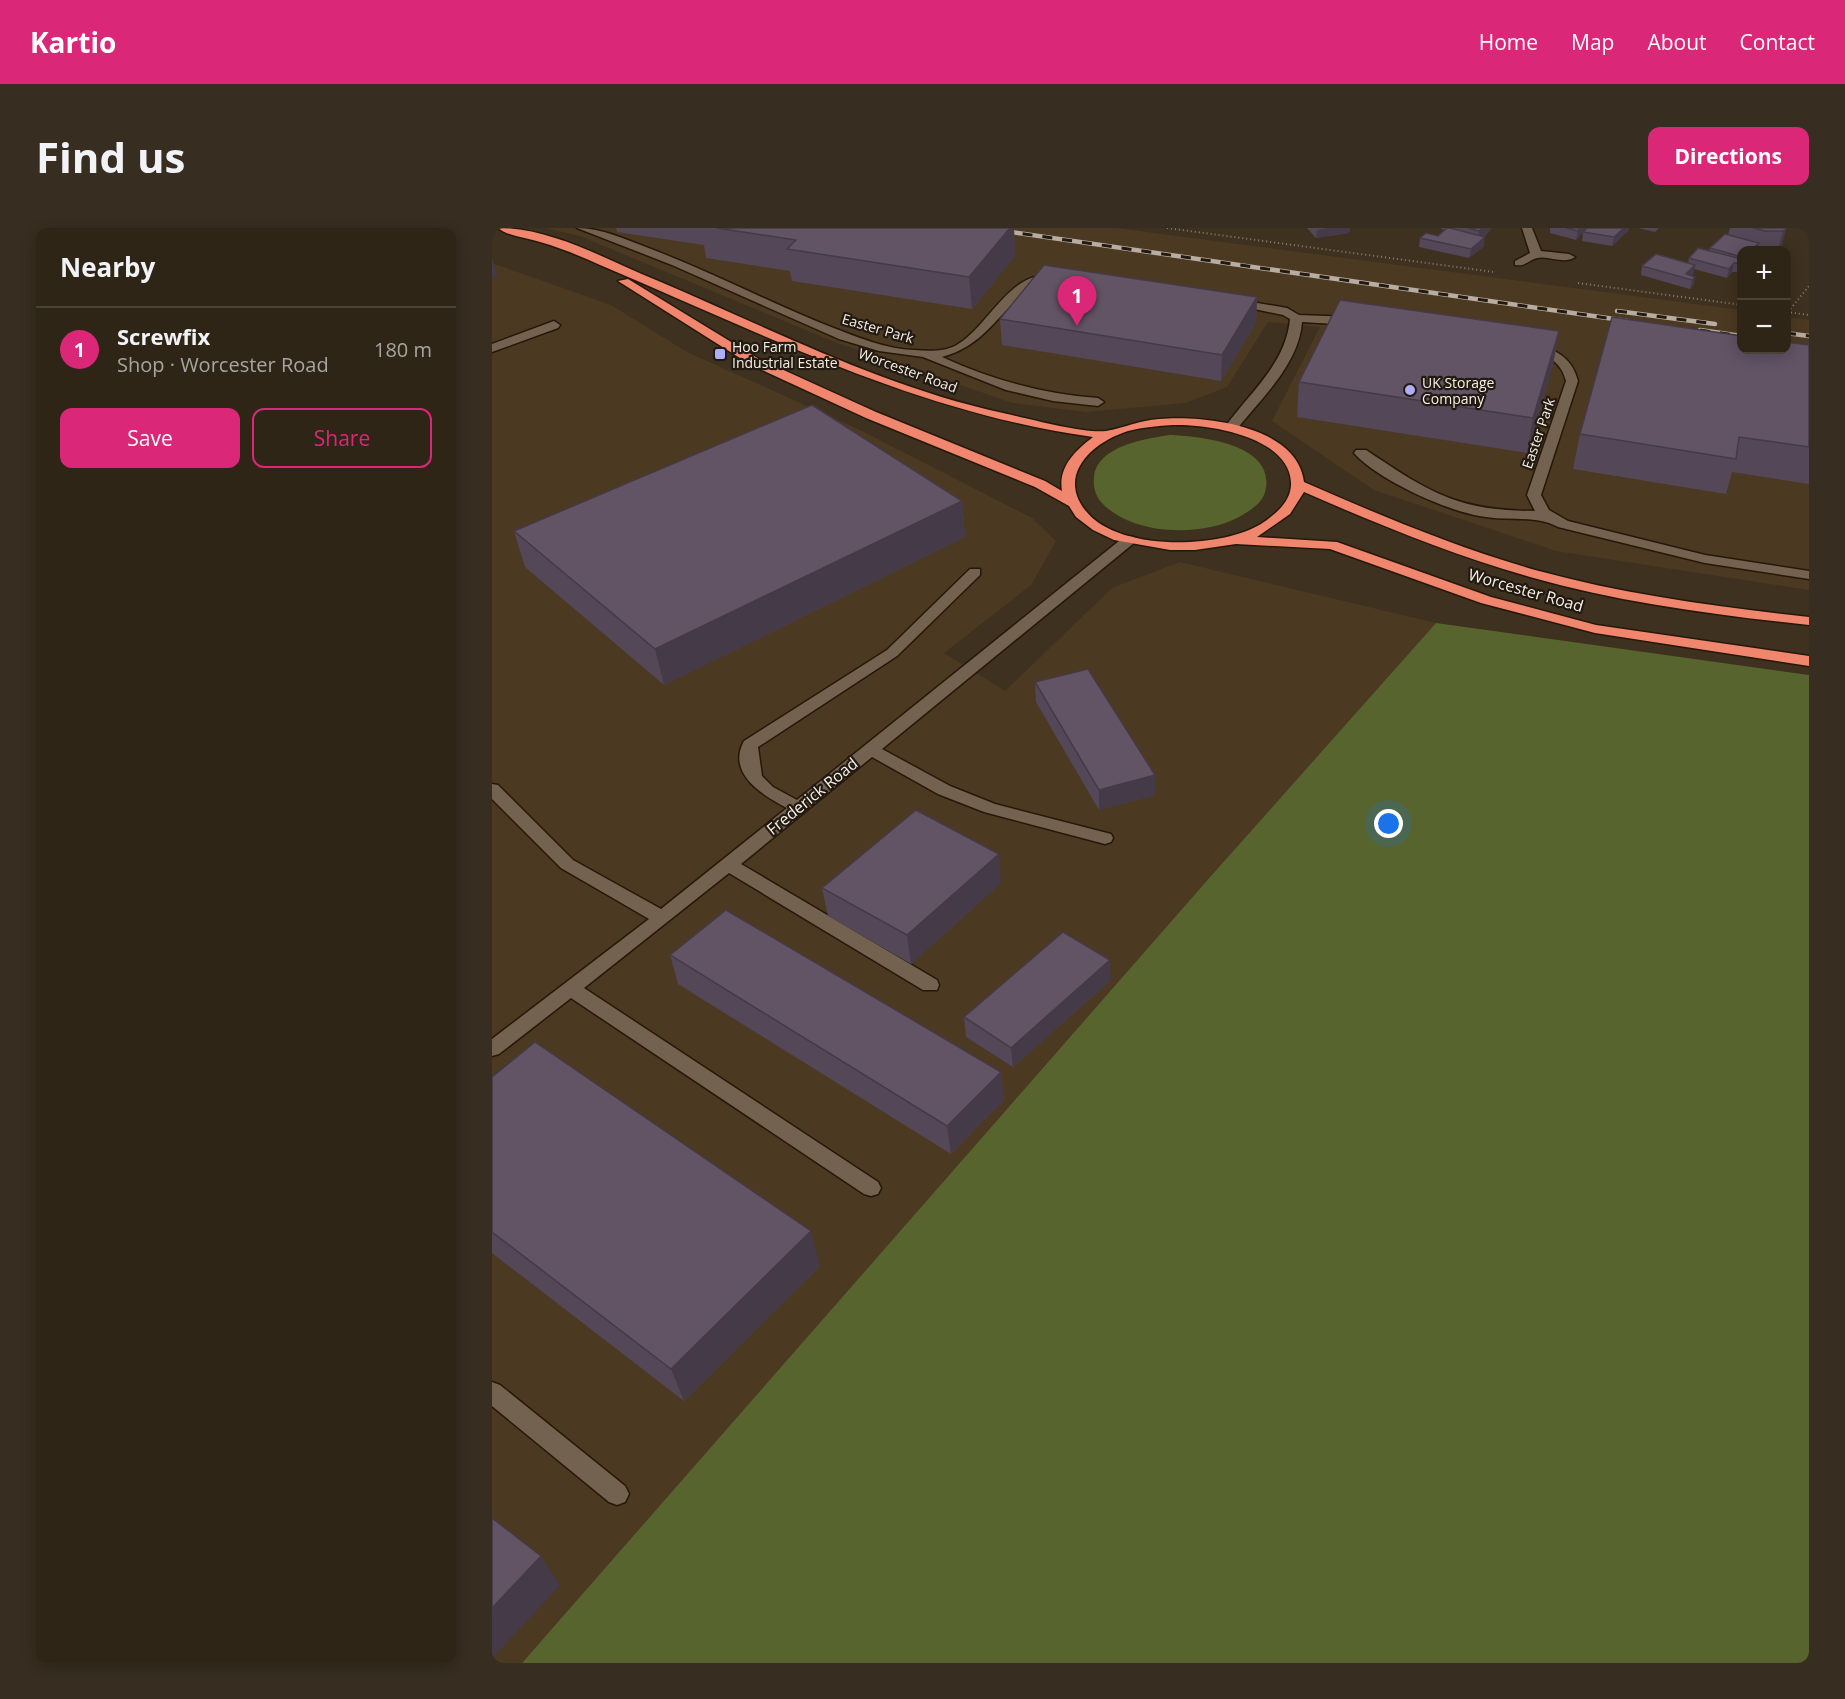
<!DOCTYPE html>
<html lang="en">
<head>
<meta charset="utf-8">
<style>
	body { margin:0; font-family:"Open Sans",sans-serif; background:#372d20; color:#f1f3f6 }
	.controls { position:absolute; right:18px; top:18px; display:grid; overflow:hidden; border-radius:12px; box-shadow:0 3px 15px #0003 }
	.controls button { width:54px; height:54px; display:grid; place-items:center; padding:0; border:0; border-bottom:2px solid #4a4236; background:#2f2517; color:#f1f3f6; font:30px sans-serif }
	.you { position:absolute; left:897px; top:596px; width:21px; height:21px; margin:-15px; border:4px solid #fff; border-radius:50%; background:#1a73e8; box-shadow:0 0 0 9px #1a73e833 }
	.badge { display:grid; place-items:center; width:39px; height:39px; border-radius:50%; background:#db2777; color:#fff; font-size:20px; font-weight:700 }
	.pin { position:absolute; translate:-50% -50px; filter:drop-shadow(0 2px 3px #0008) }
	.pin::after { content:''; position:absolute; top:32px; width:21px; height:18px; background:inherit; clip-path:polygon(0 0,100% 0,50% 100%) }
	.list { margin:0; padding:0; list-style:none }
	h2 { display:flex; justify-content:space-between; align-items:center; height:78px; margin:0; padding:0 24px; font-size:26px }
	h2 small { font-size:20px; font-weight:400; color:#a7a5a1 }
	.list li { display:grid; grid-template-columns:39px 1fr auto; gap:18px; align-items:center; box-sizing:border-box; height:84px; padding:0 24px; border-top:2px solid #4a4236 }
	.list b { display:block; font-size:22px; white-space:nowrap }
	.list p { margin:0; font-size:20px; white-space:nowrap; color:#a7a5a1 }
	.list em { font-size:20px; font-style:normal; color:#a7a5a1 }
	.actions { display:flex; gap:12px; padding:18px 24px }
	.actions a { flex:1; padding:14px 0; border:2px solid #db2777; border-radius:12px; text-align:center; font-size:21px; color:#db2777 }
	.actions .main { background:#db2777; color:#fff }
	.map { position:relative; flex:none; width:1317px; height:1435px; overflow:hidden; border-radius:12px }
	header { display:flex; align-items:center; gap:36px; box-sizing:border-box; height:84px; padding:0 30px; background:#db2777; color:#fff }
	header strong { font-size:28px }
	nav { display:flex; gap:33px; margin-inline-start:auto; font-size:21px }
	.intro { display:flex; align-items:center; justify-content:space-between; box-sizing:border-box; height:144px; padding:0 36px }
	h1 { margin:0; font-size:42px }
	.button { padding:15px 27px; border-radius:12px; background:#db2777; color:#fff; font-size:21px; font-weight:700 }
	main { display:flex; gap:36px; padding:0 36px }
	aside { flex:1; background:#2f2517; border-radius:12px; box-shadow:0 3px 15px #0003 }
	.map>svg:first-child { display:block }
	.built { fill:#4c3922 }
	.green { fill:#58642e }
	.lines { fill:none; stroke-linecap:round; stroke-linejoin:round }
	.minor-casing { stroke:#261808; stroke-width:3 }
	.highway-casing { stroke:#261808; stroke-width:3 }
	.path { stroke:#8a7e6e; stroke-width:2; stroke-dasharray:1 3; stroke-linecap:butt }
	.minor { fill:#72624f; fill-rule:evenodd }
	.highway { fill:#f1866f; fill-rule:evenodd }
	.rail-casing { stroke:#b8ada0; stroke-width:4.5 }
	.rail { stroke:#211a12; stroke-width:3; stroke-dasharray:10; stroke-linecap:butt }
	.wall { fill:#544757 }
	.shaded-wall { fill:#453a47 }
	.building { fill:#625365; stroke:#453a47; stroke-width:1.5 }
	.poi-dot { fill:#afaefa; stroke:#211a12; stroke-width:2 }
	.labels { text-anchor:middle; dominant-baseline:central; stroke-width:4.5; stroke-linejoin:round; paint-order:stroke }
	.far-street-label { font-size:14px; fill:#f8efe4; stroke:#211a12 }
	.far-poi-label { font-size:14px; fill:#f8efe4; stroke:#211a12; text-anchor:start }
	.street-label { font-size:16px; fill:#f8efe4; stroke:#211a12 }
</style>
</head>
<body>
<header>
<strong>Kartio</strong>
<nav><a>Home</a><a>Map</a><a>About</a><a>Contact</a></nav>
</header>
<div class="intro"><h1>Find us</h1><a class="button">Directions</a></div>
<main>
<aside>
<h2>Nearby<small></small></h2>
<ul class="list">
<li><span class="badge">1</span><div><b>Screwfix</b><p>Shop · Worcester Road</p></div><em>180 m</em></li>
</ul>
<div class="actions"><a class="main">Save</a><a>Share</a></div>
</aside>
<div class="map">
<svg width="1317" height="1435" viewBox="0 0 1317 1435">
	<rect width="100%" height="100%" fill="#3f311f"/>
	<path class="built" d="M54 0H624L1249 82 1250 122H1294L1295 89 1317 92V362L1064 323 882 262 780 193 828 99 776 94 735 159 693 175 594 184 521 175 345 115 88 8Z
		M0 35 119 77 195 124 368 202 540 290 564 313 539 357 452 425 513 463 620 360 688 334 944 395 719 648 30 1435H0Z"/>
	<path class="green" d="M677 207C708 208 786 216 773 264 770 276 757 283 747 289 710 309 640 308 609 274 603 267 601 258 602 249 605 218 653 211 677 207Z
		M944 395 1317 447V1435H30L719 648Z"/>
	<g class="lines">
		<g class="minor-casing">
			<path id="minor" d="M85 0C110 0 135 12 159 21 220 44 278 75 339 99 365 109 394 121 422 122 435 123 450 124 463 118 496 101 519 38 564 48V52C508 66 506 114 450 129 500 152 551 166 606 170L612 174 606 178 561 173 514 162 431 129 387 123 347 111 180 37Z
				M1030 0H1040L1049 23 1077 26 1083 29C1072 37 1057 27 1045 30 1037 32 1033 39 1023 37V33L1038 25Z
				M742 71 795 80 807 87 861 89 867 93 861 97 810 94C807 136 769 171 744 202L739 203 733 199C757 165 794 136 798 91L791 87 738 76V72Z
				M62 93 68 97 66 100 0 124V116Z
				M1040 115C1063 121 1080 129 1086 153L1049 267 1057 282 1076 293 1213 327 1317 343V351L1213 335 1066 299C1044 287 1019 293 994 289 958 285 886 252 862 225L864 222H874C937 264 965 283 1043 283L1035 267 1074 153C1069 133 1055 127 1036 122L1034 119Z
				M637 308 642 309V315L390 521 458 558 503 576 619 606 621 610 619 614 613 616 492 584 446 566 380 529 249 636 445 752 447 757 445 762H431L237 645 92 760 386 954 389 960 386 966 379 968 372 966 79 770 7 826 0 828V811L157 691 69 640 0 571V556L6 557 81 632 169 681 295 580C272 568 234 546 252 513L395 422 478 341H488V347L405 428 266 519 270 548 281 559 305 572 632 309Z
				M0 1154 8 1157 133 1258 137 1266 133 1274 125 1277 117 1274 0 1178Z"/>
		</g>
		<g class="highway-casing">
			<path id="highway" d="M6 0C60 0 115 32 164 52 277 100 391 159 511 185 534 190 593 206 614 203 632 200 648 192 667 191 711 187 805 197 812 254 887 287 968 321 1047 343 1135 367 1227 379 1317 389V397C1224 387 1129 375 1038 349 961 327 885 296 812 264L798 286 765 309 845 314 999 369 1104 397 1317 428V438L1103 405 989 375 838 321 744 316 703 322H678L622 312 601 302 584 289 577 278 543 259 374 190 259 137 126 53 136 51 267 131 384 184 553 253 570 263C566 239 583 223 601 209 426 185 269 105 108 37 88 28 69 20 48 14 36 10 15 8 6 0ZM681 197C716 196 796 208 799 254 800 273 784 286 769 296 728 321 625 324 593 282 565 246 601 214 636 203 651 199 666 198 681 197Z"/>
		</g>
		<path class="path" d="M675 0 1002 44
			M1086 55 1250 77
			M1295 84 1317 87
			M1296 84 1317 58"/>
		<use href="#minor" class="minor"/>
		<use href="#highway" class="highway"/>
		<g class="rail-casing">
			<path id="rail" d="M491 0 1136 93
				M1125 83 1223 96
				M1208 102 1250 108
				M1294 105 1317 108"/>
		</g>
		<use href="#rail" class="rail"/>
	</g>
	<path class="wall" d="M124 0H522L523 28 480 81 300 53 298 43 214 30 212 17 125 4Z
		M815 0H858L857 5 824 10Z
		M949 0H999L998 3 991 9 992 18 977 30 927 19 928 10 946 8 953 2 949 1Z
		M1058 0H1137V2L1120 18 1090 13 1091 4 1084 12 1058 5Z
		M1146 0H1167L1163 4Z
		M1238 0H1293L1290 18 1286 21H1269L1265 20V22H1250V44H1240L1235 50 1202 41 1201 46 1200 48 1203 49 1201 58 1198 61 1149 47 1150 38 1196 35 1197 30 1217 23 1218 20 1236 7Z
		M765 69 764 95 729 153 510 117 508 91Z
		M1067 103 1061 137 1035 225 805 189 807 154Z
		M1317 117V256L1240 244 1234 266 1081 241 1088 206Z
		M470 273 473 309 172 457 33 339 22 303Z
		M543 454 663 567 607 582 544 474Z
		M509 655 419 736 336 688 330 660Z
		M178 727 509 844 512 872 459 926 186 756Z
		M619 752 521 839 474 809 472 789Z
		M0 849 328 1038 192 1173 0 1025Z"/>
	<path class="shaded-wall" d="M518 0H522L523 28 480 81 477 49Z
		M836 0H858L857 5 824 10 825 2Z
		M992 0H999L998 3 986 12 987 3Z
		M1088 0H1095L1084 12 1086 3Z
		M1132 0H1137V2L1120 18 1122 9Z
		M1294 1 1290 18 1286 21 1291 3Z
		M993 9 992 18 977 30 979 21Z
		M1267 15 1265 22H1259Z
		M0 30 5 47 0 50Z
		M1242 35 1240 44 1235 50 1237 41Z
		M1203 37 1201 46 1196 51 1194 46Z
		M1203 49 1201 58 1198 61 1200 52Z
		M765 69 764 95 729 153 730 127Z
		M1067 103 1061 137 1035 225 1041 190Z
		M470 273 473 309 172 457 163 421Z
		M663 547V567L607 582V562Z
		M507 626 509 655 419 736 415 707Z
		M618 732 619 752 521 839 519 820Z
		M509 844 512 872 459 926 455 898Z
		M319 1003 328 1038 192 1173 179 1141Z
		M49 1328 68 1357 0 1431V1380Z"/>
	<path class="building" d="M225 0H518L477 49 295 21 304 12Z
		M955 0H958L993 9 979 21 928 10 934 5 946 8Z
		M976 0H992L987 3Z
		M1074 0H1088L1086 3Z
		M1095 0H1132L1122 9 1091 4Z
		M1261 0H1293L1294 1 1291 3H1273Z
		M1233 6 1267 15 1259 22H1250V29L1218 20Z
		M1206 20 1250 31V35H1242L1237 41 1197 30Z
		M1164 26 1203 37 1194 46 1203 49 1200 52 1150 38Z
		M552 37 765 69 730 127 508 91Z
		M848 72 1067 103 1041 190 807 154Z
		M1120 89 1250 108V122H1294V114L1317 117V219L1247 209 1244 231 1088 206Z
		M320 177 470 273 163 421 22 303Z
		M596 441 663 547 607 562 543 454Z
		M424 582 507 626 415 707 330 660Z
		M234 682 509 844 455 898 178 727Z
		M571 704 618 732 519 820 472 789Z
		M43 814 319 1003 179 1141 0 1004V849Z
		M0 1290 49 1328 0 1380Z"/>
	<g class="poi-dot">
		<rect x="222" y="120" width="12" height="12" rx="3"/>
		<circle cx="918" cy="162" r="6"/>
	</g>
	<g class="labels">
		<g class="far-street-label">
			<text transform="translate(386 100) rotate(16)">Easter Park</text>
			<text transform="translate(416 142) rotate(20)">Worcester Road</text>
			<text transform="translate(1046 205) rotate(-71)">Easter Park</text>
		</g>
		<g class="far-poi-label">
			<text x="240" y="118">Hoo Farm<tspan x="240" dy="16">Industrial Estate</tspan></text>
			<text x="930" y="154">UK Storage<tspan x="930" dy="16">Company</tspan></text>
		</g>
		<g class="street-label">
			<text transform="translate(1034 362) rotate(16)">Worcester Road</text>
			<text transform="translate(320 568) rotate(-39)">Frederick Road</text>
		</g>
	</g>
</svg>
<div class="controls">
<button>+</button>
<button>−</button>
</div>
<div class="you"></div>
<div class="pin badge" style="left:585px;top:98px">1</div>
</div>
</main>
</body>
</html>
